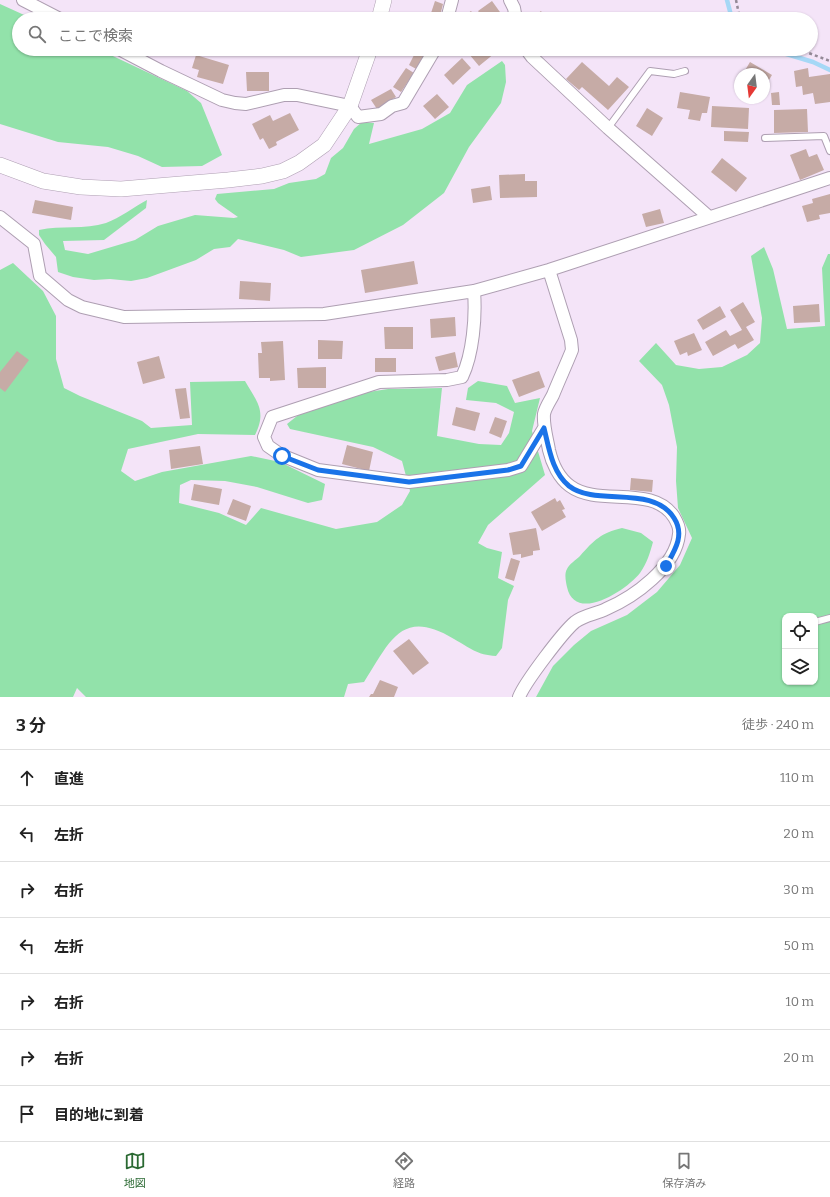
<!DOCTYPE html>
<html lang="ja">
<head>
<meta charset="utf-8">
<style>
	body { margin:0; font-family:Bitter,"Noto Sans JP",serif; background:#f6f6f6; color:#222 }
	.controls { position:absolute; right:12px; bottom:12px; display:grid; overflow:hidden; border-radius:8px; box-shadow:0 1px 3px #0004 }
	.controls button { width:36px; height:36px; display:grid; place-items:center; padding:0; border:0; border-bottom:1px solid #e0e0e0; background:#fff; color:#222; font:20px sans-serif }
	.compass { position:absolute; left:734px; top:68px; width:36px; height:36px; border-radius:50%; background:#fff; box-shadow:0 1px 3px #0004; rotate:194deg }
	.stop { position:absolute; width:12px; height:12px; margin:-9px; border:3px solid #1a73e8; border-radius:50%; background:#fff }
	.stop.end { background:#1a73e8; border-color:#fff; box-shadow:0 1px 4px #0008 }
	.list { margin:0; padding:0; list-style:none }
	h2 { display:flex; justify-content:space-between; align-items:center; height:52px; margin:0; padding:0 16px; font-size:17px }
	h2 small { font-size:13px; font-weight:400; color:#767676 }
	.list li { display:grid; grid-template-columns:26px 1fr auto; gap:12px; align-items:center; box-sizing:border-box; height:56px; padding:0 16px; border-top:1px solid #e0e0e0 }
	.list b { display:block; font-size:15px; white-space:nowrap }
	.list em { font-size:13px; font-style:normal; color:#767676 }
	.icon { flex:none; width:22px; height:22px; fill:none; stroke:currentColor; stroke-width:2; stroke-linecap:round; stroke-linejoin:round }
	.map { position:relative; flex:none; width:830px; height:697px; overflow:hidden }
	.search { position:absolute; background:#fff; box-shadow:0 1px 3px #0004; left:12px; right:12px; top:12px; height:44px; display:flex; align-items:center; gap:10px; box-sizing:border-box; padding:0 14px; border-radius:22px; color:#767676; font-size:15px }
	.sheet { height:444px; background:#fff }
	nav { display:flex; justify-content:space-around; align-items:center; box-sizing:border-box; height:56px; border-top:1px solid #e0e0e0; background:#fff; font-size:11px; color:#767676 }
	nav a { display:grid; justify-items:center; gap:2px }
	nav .on { color:#2a6932 }
	.map>svg:first-child { display:block }
	.green { fill:#92e2aa; fill-rule:evenodd }
	.lines { fill:none; stroke-linecap:round; stroke-linejoin:round }
	.stream { stroke:#a6d8f6; stroke-width:4.5 }
	.building { fill:#c6aba6 }
	.service-casing { stroke:#ae9fb2; stroke-width:8 }
	.minor-casing { stroke:#ae9fb2; stroke-width:14 }
	.tertiary-casing { stroke:#ae9fb2; stroke-width:16 }
	.path { stroke:#948997; stroke-width:2.5; stroke-dasharray:3 3; stroke-linecap:butt }
	.service { stroke:#fff; stroke-width:6 }
	.minor { stroke:#fff; stroke-width:12 }
	.tertiary { stroke:#fff; stroke-width:15 }
	.route { stroke:#1a73e8; stroke-width:5 }
</style>
</head>
<body>
<div class="map">
<svg width="830" height="697" viewBox="0 0 830 697">
	<rect width="100%" height="100%" fill="#f4e4f8"/>
	<path class="green" d="M0 4 33 19H19V49H98L187 91 201 103 222 155 202 166 162 167 138 156 108 147 58 142 0 124Z
		M502 61 505 65 506 82 501 103 469 147 444 193 403 225 354 250 301 257 284 250 238 239 230 247 214 249 196 260 147 278 131 281 110 279 94 280 73 277 58 272 56 257 45 244 39 235V230C61 225 85 230 106 223 120 218 134 207 147 200L146 208 104 240 63 241 65 250 88 254 135 240 158 226 195 215 234 218 238 217 218 203 215 199 217 194 274 189 289 183 316 179 325 174 331 158 343 148 354 129 362 122 374 123 369 144 422 129 450 113 467 85Z
		M764 247 773 269 787 329 825 326 822 268 828 254H830V697H536L553 666 574 645 591 631 627 615 657 592 680 565 692 538 678 508 676 481 677 447 669 405 662 385 639 361 656 343 676 365 699 369 722 367 747 355 760 343 762 318 751 256ZM785 616H815V682H785Z
		M13 263 43 291 56 316V359L64 388 80 396 142 421 151 428 192 425 190 382 245 381C257 402 267 411 255 435L198 434 128 449 121 471 135 481 162 472 251 456 280 462 325 484 322 500 308 503 257 487 225 481 191 480 180 485 179 503 219 513 246 525 261 508 336 529 377 522 402 505 410 491 402 461 373 447 290 429 287 424 302 412 362 393 388 389 442 388 437 436 479 444 501 445 509 433 514 412 496 403 466 400 468 388 478 381 507 386 515 403 540 398 532 431 545 475 488 525 478 543 487 548 502 552 498 578 514 586 508 600 502 648 496 656C477 655 470 648 454 639 401 607 390 642 364 682L348 684 344 697H86L77 688 73 697H0V270Z
		M622 528 641 533 653 542C650 553 647 563 640 573 627 590 575 624 567 587 566 582 564 574 567 569 569 564 576 560 580 556 594 540 601 533 622 528Z"/>
	<g class="lines">
		<path class="stream" d="M727 0 732 19
			M770 49 813 62 830 70"/>
	</g>
	<path class="building" d="M435 1 443 4 440 16 431 13Z
		M492 1 505 19H484L478 11Z
		M471 11 477 19H460Z
		M541 11 546 19H530Z
		M417 49 428 51 418 70 409 65Z
		M475 49H500L479 66 469 54Z
		M543 49H557L548 55Z
		M196 55 229 65 223 84 197 77 199 70 192 68Z
		M462 58 471 68 453 85 444 75Z
		M582 62 609 86 617 77 629 87 608 110 582 87 579 90 566 79Z
		M750 62 772 75 766 85 764 84V74H748L744 72Z
		M406 68 414 73 401 92 393 87Z
		M808 68 809 77 830 74V102L815 104 813 93 803 95 802 86 796 87 794 71Z
		M246 72H269V91H247Z
		M391 89 396 97 377 109 371 100Z
		M680 92 710 97 707 113H702L700 121 688 119 690 110 677 108Z
		M779 92 780 105H772L771 93Z
		M437 94 449 107 435 119 423 106Z
		M712 106 749 108 748 129 711 127Z
		M647 108 663 118 652 136 636 126Z
		M807 109 808 132 774 133V110Z
		M290 113 299 130 276 142 277 145 269 149 263 138 260 140 252 124 270 115 273 121Z
		M724 131 749 132 748 142 724 141Z
		M806 149 809 157 817 154 824 170 800 180 790 155Z
		M722 158 747 178 736 192 711 172Z
		M525 174V181H537V197L500 198 499 175Z
		M490 186 492 200 473 203 471 189Z
		M830 194V213L819 215 820 219 807 222 802 206 813 203 812 199Z
		M35 200 73 207 71 220 32 213Z
		M660 209 664 223 646 227 642 214Z
		M414 261 418 284 365 293 361 270Z
		M240 281 271 283 270 301 239 299Z
		M743 302 755 322 746 327 754 340 738 349 735 344 713 356 705 342 726 330 730 336 742 330 730 310Z
		M819 304 820 322 794 323 793 306Z
		M720 306 726 317 703 330 697 320Z
		M455 317 456 336 431 338 430 319Z
		M384 327H413V349H385Z
		M694 333 702 350 688 356 687 352 680 355 674 341Z
		M318 340 343 341 342 359H318Z
		M283 341 285 380 270 381V378H259L258 353H262L261 342Z
		M17 351 29 360 5 392 0 388V372Z
		M455 352 458 367 439 371 435 357Z
		M159 356 165 378 143 384 137 362Z
		M375 358H396V372H375Z
		M326 367V388H298L297 368Z
		M539 371 545 387 519 397 512 380Z
		M186 388 190 418 180 419 175 389Z
		M456 407 480 413 475 431 452 425Z
		M495 417 507 421 501 438 489 433Z
		M347 445 373 452 369 471 342 464Z
		M200 446 203 464 171 469 169 450Z
		M631 478 653 480 652 492 630 490Z
		M194 484 222 489 219 505 191 500Z
		M555 498 557 502 560 500 565 509 562 510 566 517 542 531 531 512Z
		M233 499 251 506 246 521 227 514Z
		M536 528 540 550 533 551V555L521 558V554L513 555 509 533Z
		M511 558 520 561 514 581 505 578Z
		M409 639 429 663 413 675 393 651Z
		M380 680 398 687 394 697H369L371 694H373Z"/>
	<g class="lines">
		<g class="service-casing">
			<path id="service" d="M608 128 650 71 674 74 685 71
				M765 138 824 136 830 151
				M815 622 830 618"/>
		</g>
		<g class="minor-casing">
			<path id="minor" d="M23 0 60 19
				M510 0 514 8 516 19
				M447 19 452 0
				M119 49 161 71 222 100 235 103 246 104 284 95H297L350 106 358 117 381 114 392 106 403 103 435 49
				M526 49 532 57 608 128 709 217
				M0 217 34 244 40 276 68 300 82 307 124 317 324 314 474 291 549 270 830 178
				M474 291C476 317 473 354 462 377L447 380 379 382 272 417 264 437 268 446 281 455 318 470 409 482 508 470 521 466 544 428
				M519 697C525 682 563 632 575 622 584 615 596 614 606 609 634 597 676 567 679 534 680 529 677 522 674 517 653 484 598 507 570 486 559 478 552 463 549 450 547 438 543 426 544 414 545 408 550 401 553 395 559 380 566 365 572 350L571 340 549 270"/>
		</g>
		<g class="tertiary-casing">
			<path id="tertiary" d="M379 19 384 0
				M0 165 43 181 81 187 121 189 228 180 262 176 283 171 299 163 324 145 350 106 370 49"/>
		</g>
		<path class="path" d="M736 0 740 19
			M798 49 830 61"/>
		<use href="#service" class="service"/>
		<use href="#minor" class="minor"/>
		<use href="#tertiary" class="tertiary"/>
	</g>
	<g class="lines">
		<path class="route" d="M282 456 318 470 409 482 508 470 521 466 544 428C549 448 552 472 569 486 596 507 653 484 674 518 685 535 675 550 666 566"/>
	</g>
</svg>
<div class="controls">
<button><svg class="icon" aria-label="locate" viewBox="0 0 24 24"><circle cx="12" cy="12" r="6"/><path d="M12 2v4M12 18v4M2 12h4M18 12h4"/></svg></button>
<button><svg class="icon" aria-label="layers" viewBox="0 0 24 24"><path d="M12 4l9 5-9 5-9-5zM3 14l9 5 9-5"/></svg></button>
</div>
<svg class="compass" viewBox="-18 -18 36 36"><path d="M0-13l5 13h-10z" fill="#e53935"/><path d="M0 13l5-13h-10z" fill="#767676"/></svg>
<div class="stop" style="left:282px;top:456px"></div>
<div class="stop end" style="left:666px;top:566px"></div>
<div class="search"><svg class="icon" aria-label="search" viewBox="0 0 24 24"><circle cx="10" cy="10" r="6"/><path d="M15 15l6 6"/></svg>ここで検索</div>
</div>
<section class="sheet">
<h2>3 分<small>徒歩 · 240 m</small></h2>
<ul class="list">
<li><svg class="icon" aria-label="ahead" viewBox="0 0 24 24"><path d="M12 20V5M6 11l6-6 6 6"/></svg><div><b>直進</b></div><em>110 m</em></li>
<li><svg class="icon" aria-label="left" viewBox="0 0 24 24"><path d="M17 20v-9H6M10 6l-5 5 5 5"/></svg><div><b>左折</b></div><em>20 m</em></li>
<li><svg class="icon" aria-label="right" viewBox="0 0 24 24"><path d="M7 20v-9h11M14 6l5 5-5 5"/></svg><div><b>右折</b></div><em>30 m</em></li>
<li><svg class="icon" aria-label="left" viewBox="0 0 24 24"><path d="M17 20v-9H6M10 6l-5 5 5 5"/></svg><div><b>左折</b></div><em>50 m</em></li>
<li><svg class="icon" aria-label="right" viewBox="0 0 24 24"><path d="M7 20v-9h11M14 6l5 5-5 5"/></svg><div><b>右折</b></div><em>10 m</em></li>
<li><svg class="icon" aria-label="right" viewBox="0 0 24 24"><path d="M7 20v-9h11M14 6l5 5-5 5"/></svg><div><b>右折</b></div><em>20 m</em></li>
<li><svg class="icon" aria-label="arrive" viewBox="0 0 24 24"><path d="M6 21V4h12l-3 4 3 4H6"/></svg><div><b>目的地に到着</b></div></li>
</ul>
</section>
<nav>
<a class="on"><svg class="icon" aria-label="map" viewBox="0 0 24 24"><path d="M3 6l6-2 6 2 6-2v14l-6 2-6-2-6 2zM9 4v14M15 6v14"/></svg>地図</a>
<a><svg class="icon" aria-label="directions" viewBox="0 0 24 24"><path d="M12 3l9 9-9 9-9-9zM9 14v-3h6M13 9l2 2-2 2"/></svg>経路</a>
<a><svg class="icon" aria-label="saved" viewBox="0 0 24 24"><path d="M7 4h10v16l-5-4-5 4z"/></svg>保存済み</a>
</nav>
</body>
</html>
